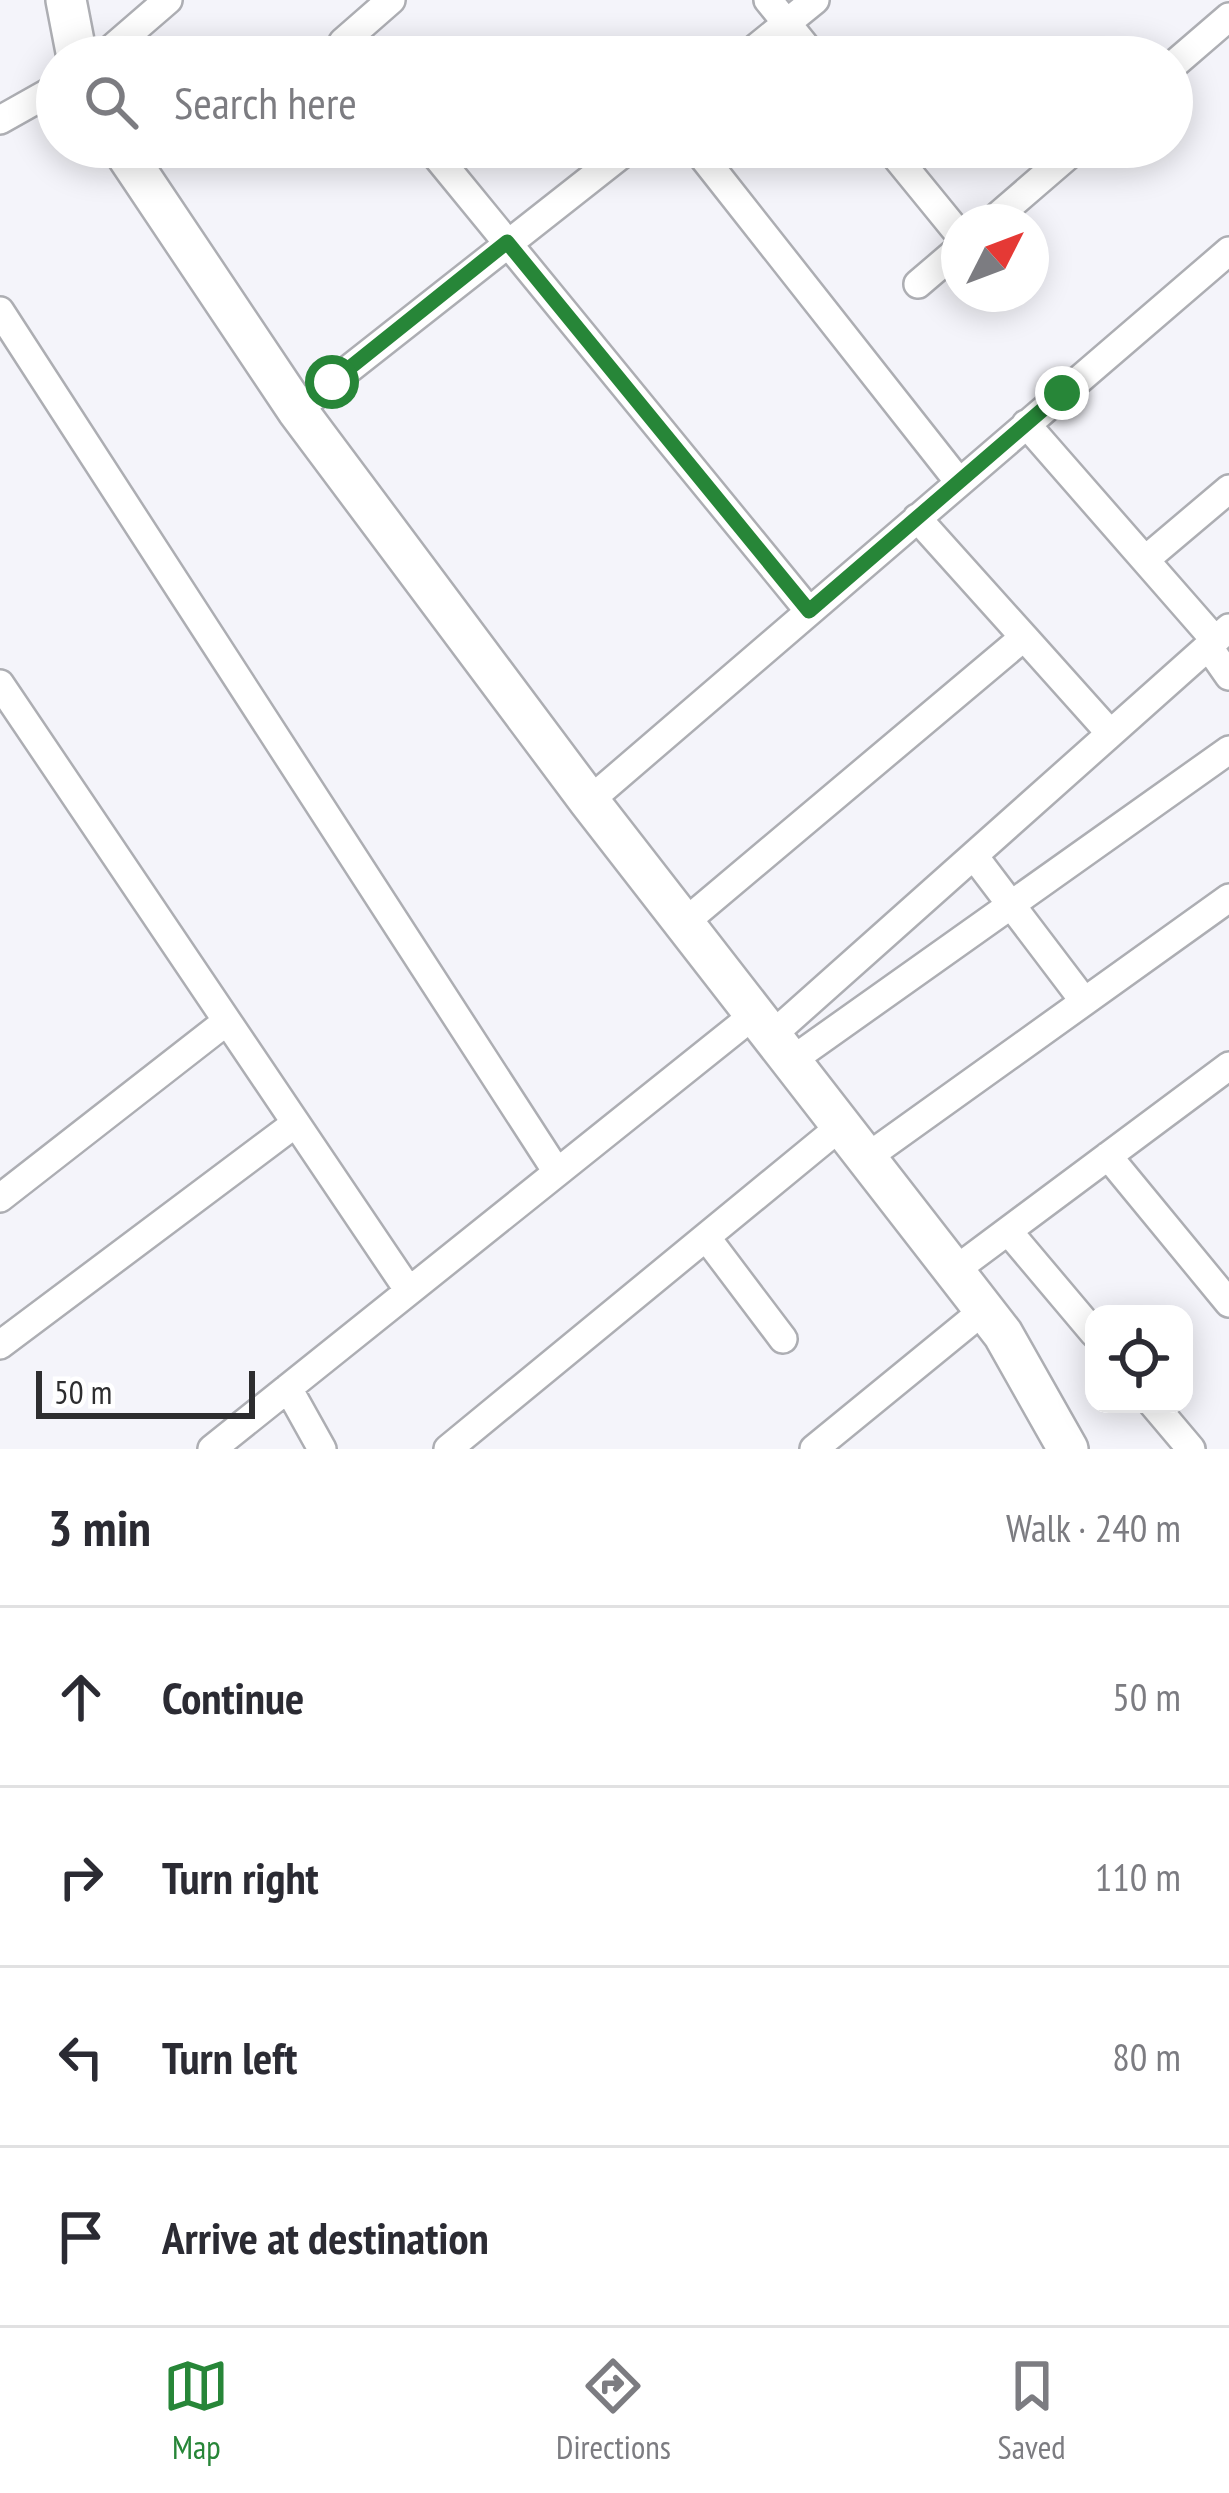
<!DOCTYPE html>
<html lang="en">
<head>
<meta charset="utf-8">
<style>
	body { margin:0; font-family:"PT Sans Narrow",sans-serif; background:#f7f7f7; color:#2b2b33 }
	.controls { position:absolute; right:36px; bottom:36px; display:grid; overflow:hidden; border-radius:24px; box-shadow:0 6px 30px #0003 }
	.controls button { width:108px; height:108px; display:grid; place-items:center; padding:0; border:0; border-bottom:3px solid #e1e1e2; background:#fff; color:#2b2b33; font:60px sans-serif }
	.compass { position:absolute; left:941px; top:204px; width:108px; height:108px; border-radius:50%; background:#fff; box-shadow:0 6px 30px #0003; rotate:48deg }
	.scale { position:absolute; left:36px; bottom:30px; width:219px; box-sizing:border-box; padding-left:12px; border:6px solid #2d2d2f; border-top:0; font-size:33px; line-height:42px; white-space:nowrap; color:#2d2d2f; -webkit-text-stroke:9px #fff; paint-order:stroke }
	.stop { position:absolute; width:36px; height:36px; margin:-27px; border:9px solid #278638; border-radius:50%; background:#fff }
	.stop.end { background:#278638; border-color:#fff; box-shadow:0 3px 12px #0008 }
	.list { margin:0; padding:0; list-style:none }
	h2 { display:flex; justify-content:space-between; align-items:center; height:156px; margin:0; padding:0 48px; font-size:51px }
	h2 small { font-size:39px; font-weight:400; color:#7c7c81 }
	.list li { display:grid; grid-template-columns:78px 1fr auto; gap:36px; align-items:center; box-sizing:border-box; height:180px; padding:0 48px; border-top:3px solid #e1e1e2 }
	.list b { display:block; font-size:45px; white-space:nowrap }
	.list em { font-size:39px; font-style:normal; color:#7c7c81 }
	.icon { flex:none; width:66px; height:66px; fill:none; stroke:currentColor; stroke-width:2; stroke-linecap:round; stroke-linejoin:round }
	.map { position:relative; flex:none; width:1229px; height:1449px; overflow:hidden }
	.search { position:absolute; background:#fff; box-shadow:0 6px 30px #0003; left:36px; right:36px; top:36px; height:132px; display:flex; align-items:center; gap:30px; box-sizing:border-box; padding:0 42px; border-radius:66px; color:#7c7c81; font-size:45px }
	.sheet { height:876px; background:#fff }
	nav { display:flex; justify-content:space-around; align-items:center; box-sizing:border-box; height:168px; border-top:3px solid #e1e1e2; background:#fff; font-size:33px; color:#7c7c81 }
	nav a { display:grid; justify-items:center; gap:6px }
	nav .on { color:#278638 }
	.map>svg:first-child { display:block }
	.lines { fill:none; stroke-linecap:round; stroke-linejoin:round }
	.street-casing { stroke:#adaeb3; stroke-width:32 }
	.secondary-casing { stroke:#adaeb3; stroke-width:44 }
	.street { stroke:#fff; stroke-width:27 }
	.secondary { stroke:#fff; stroke-width:39 }
	.route { stroke:#278638; stroke-width:15 }
</style>
</head>
<body>
<div class="map">
<svg width="1229" height="1449" viewBox="0 0 1229 1449">
	<rect width="100%" height="100%" fill="#f4f4fa"/>
	<g class="lines">
		<g class="street-casing">
			<path id="street" d="M768 0 814 57
				M102 57 168 0
				M355 57 343 42 391 0
				M745 57 815 0
				M1172 66 1229 17
				M0 120 57 88
				M429 147 809 611
				M695 147 959 482
				M888 147 959 234
				M991 222 1078 147
				M918 284 959 249
				M0 311 557 1172
				M297 410 631 147
				M1026 424 1215 640
				M1145 560 1229 489
				M1024 637 1110 733
				M1208 646 1229 676
				M0 684 409 1291
				M589 801 1229 251
				M974 856 1084 1001
				M684 923 1024 637 917 518
				M771 1036 1229 628
				M791 1061 1229 750
				M1108 1156 1229 1303
				M866 1158 1229 898
				M0 1198 227 1021
				M1008 1231 1094 1333
				M706 1237 783 1339
				M954 1271 1229 1066
				M0 1345 296 1123
				M288 1388 322 1449
				M1153 1404 1191 1449
				M212 1449 755 1014
				M448 1449 841 1126
				M814 1449 984 1310"/>
		</g>
		<g class="secondary-casing">
			<path id="secondary" d="M66 0 77 57
				M121 147 297 410 589 801 1003 1334 1068 1449"/>
		</g>
		<use href="#street" class="street"/>
		<use href="#secondary" class="secondary"/>
	</g>
	<g class="lines">
		<path class="route" d="M332 382 507 242 809 611 1062 393"/>
	</g>
</svg>
<div class="controls">
<button><svg class="icon" aria-label="locate" viewBox="0 0 24 24"><circle cx="12" cy="12" r="6"/><path d="M12 2v4M12 18v4M2 12h4M18 12h4"/></svg></button>
</div>
<svg class="compass" viewBox="-18 -18 36 36"><path d="M0-13l5 13h-10z" fill="#e53935"/><path d="M0 13l5-13h-10z" fill="#7c7c81"/></svg>
<div class="scale">50 m</div>
<div class="stop" style="left:332px;top:382px"></div>
<div class="stop end" style="left:1062px;top:393px"></div>
<div class="search"><svg class="icon" aria-label="search" viewBox="0 0 24 24"><circle cx="10" cy="10" r="6"/><path d="M15 15l6 6"/></svg>Search here</div>
</div>
<section class="sheet">
<h2>3 min<small>Walk · 240 m</small></h2>
<ul class="list">
<li><svg class="icon" aria-label="ahead" viewBox="0 0 24 24"><path d="M12 20V5M6 11l6-6 6 6"/></svg><div><b>Continue</b></div><em>50 m</em></li>
<li><svg class="icon" aria-label="right" viewBox="0 0 24 24"><path d="M7 20v-9h11M14 6l5 5-5 5"/></svg><div><b>Turn right</b></div><em>110 m</em></li>
<li><svg class="icon" aria-label="left" viewBox="0 0 24 24"><path d="M17 20v-9H6M10 6l-5 5 5 5"/></svg><div><b>Turn left</b></div><em>80 m</em></li>
<li><svg class="icon" aria-label="arrive" viewBox="0 0 24 24"><path d="M6 21V4h12l-3 4 3 4H6"/></svg><div><b>Arrive at destination</b></div></li>
</ul>
</section>
<nav>
<a class="on"><svg class="icon" aria-label="map" viewBox="0 0 24 24"><path d="M3 6l6-2 6 2 6-2v14l-6 2-6-2-6 2zM9 4v14M15 6v14"/></svg>Map</a>
<a><svg class="icon" aria-label="directions" viewBox="0 0 24 24"><path d="M12 3l9 9-9 9-9-9zM9 14v-3h6M13 9l2 2-2 2"/></svg>Directions</a>
<a><svg class="icon" aria-label="saved" viewBox="0 0 24 24"><path d="M7 4h10v16l-5-4-5 4z"/></svg>Saved</a>
</nav>
</body>
</html>
